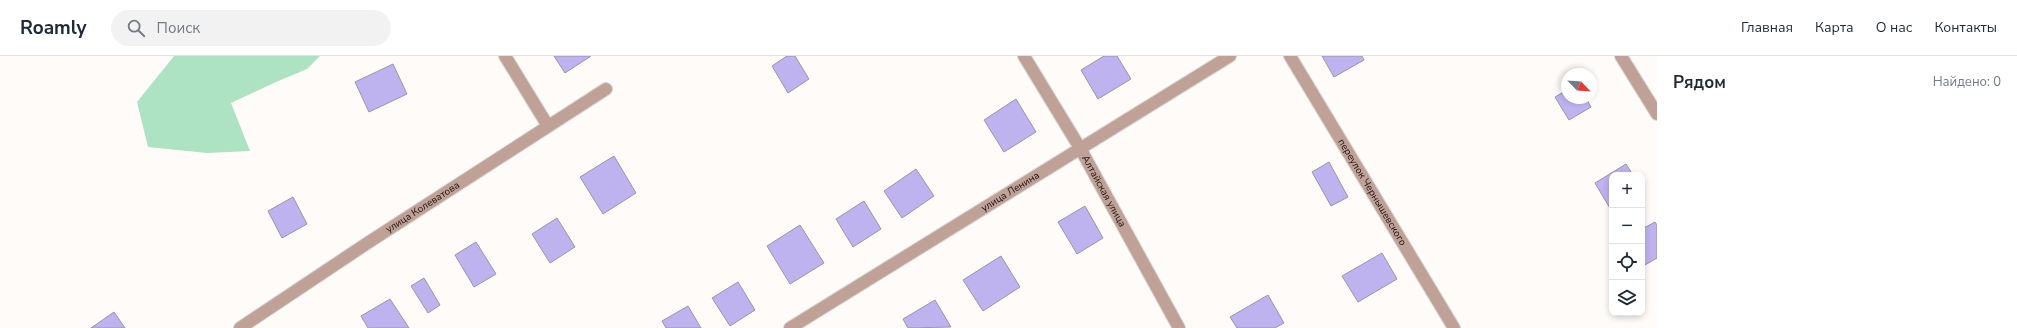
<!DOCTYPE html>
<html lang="ru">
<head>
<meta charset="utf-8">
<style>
	body { margin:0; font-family:"Nunito Sans",sans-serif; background:#f2f2f3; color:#1f2937 }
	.controls { position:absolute; right:12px; bottom:12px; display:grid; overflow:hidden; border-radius:8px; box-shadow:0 2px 6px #0003 }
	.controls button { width:36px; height:36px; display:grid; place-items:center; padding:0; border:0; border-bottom:1px solid #e0e1e3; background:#fff; color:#1f2937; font:20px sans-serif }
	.compass { position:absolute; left:1561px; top:12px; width:36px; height:36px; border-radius:50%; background:#fff; box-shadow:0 2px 6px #0003; rotate:115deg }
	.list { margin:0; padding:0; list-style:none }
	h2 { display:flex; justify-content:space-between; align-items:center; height:52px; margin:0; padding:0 16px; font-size:17px }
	h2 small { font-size:13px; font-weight:400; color:#747a83 }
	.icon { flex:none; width:22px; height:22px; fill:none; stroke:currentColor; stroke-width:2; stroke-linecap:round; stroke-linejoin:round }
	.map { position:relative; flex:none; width:1657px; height:272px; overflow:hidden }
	header { display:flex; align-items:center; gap:24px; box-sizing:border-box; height:56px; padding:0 20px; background:#fff; border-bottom:1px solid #e0e1e3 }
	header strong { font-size:19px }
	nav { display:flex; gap:22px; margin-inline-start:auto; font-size:14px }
	.search { width:280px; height:36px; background:#f2f2f3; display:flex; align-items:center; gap:10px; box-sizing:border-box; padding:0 14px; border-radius:22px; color:#747a83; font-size:15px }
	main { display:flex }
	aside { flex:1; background:#fff }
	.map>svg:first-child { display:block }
	.green { fill:#ade2c2 }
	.building { fill:#beb2ef; stroke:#9996a9 }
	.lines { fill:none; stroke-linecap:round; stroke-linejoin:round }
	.minor-casing { stroke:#dad6d2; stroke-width:14 }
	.minor { stroke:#c0a198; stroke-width:12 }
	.labels { text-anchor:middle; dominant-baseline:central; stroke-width:4; stroke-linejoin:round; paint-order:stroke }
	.street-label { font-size:10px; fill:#18110d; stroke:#fff }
</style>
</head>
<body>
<header>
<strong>Roamly</strong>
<div class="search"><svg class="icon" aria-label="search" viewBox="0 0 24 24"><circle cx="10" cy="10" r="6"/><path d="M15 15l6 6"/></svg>Поиск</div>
<nav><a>Главная</a><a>Карта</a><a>О нас</a><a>Контакты</a></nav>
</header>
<main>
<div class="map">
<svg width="1657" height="272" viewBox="0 0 1657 272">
	<rect width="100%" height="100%" fill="#fffbf8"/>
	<path class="green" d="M174 0H320L307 13 276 26 231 47 250 95 207 97 148 91 137 46Z"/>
	<path class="building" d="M554 0H591L565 17Z
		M787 0H795L809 23 788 37 772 10Z
		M1104 0H1117L1131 23 1098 43 1081 14Z
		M1322 0H1362L1364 4 1334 21Z
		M393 8 407 38 369 56 355 26Z
		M1567 34V42H1586L1591 51 1569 64 1555 41Z
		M1016 43 1036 76 1004 96 984 64Z
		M614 100 636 137 603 158 580 121Z
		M1329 106 1348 141 1331 150 1312 116Z
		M1626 108 1633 119H1612L1611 154 1595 127Z
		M916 113 934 140 902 162 884 135Z
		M293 141 307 168 282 182 268 155Z
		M864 145 881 173 853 191 836 163Z
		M1085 150 1103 182 1077 198 1058 166Z
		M557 162 575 191 550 207 532 178Z
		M1655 166 1657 169V202L1645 209 1642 202V173Z
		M800 169 824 207 790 228 767 190Z
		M476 186 496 218 474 231 455 199Z
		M1382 197 1397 223 1358 246 1342 220Z
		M1001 200 1020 231 983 255 963 224Z
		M424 222 440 249 428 257 411 230Z
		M738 226 755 254 730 270 712 242Z
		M1268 239 1284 267 1275 272H1237L1230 261Z
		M390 243 409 272H368L361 260Z
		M935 244 951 271 908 272 903 263Z
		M688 250 701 272H666L662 265Z
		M114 256 125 272H91Z"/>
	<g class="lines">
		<g class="minor-casing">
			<g id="minor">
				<path d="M505 0 548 70"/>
				<path id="s1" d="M1024 0 1080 92 1179 272"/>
				<path id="s2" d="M1290 0 1454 272"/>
				<path d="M1621 0 1657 58"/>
				<path id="s3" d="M240 272 369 186 606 33"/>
				<path id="s4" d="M790 272 1230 0"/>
			</g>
		</g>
		<use href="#minor" class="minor"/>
	</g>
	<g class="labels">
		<g class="street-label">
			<text stroke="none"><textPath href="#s1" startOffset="157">Алтайская улица</textPath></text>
			<text stroke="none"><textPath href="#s4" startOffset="259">улица Ленина</textPath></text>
			<text stroke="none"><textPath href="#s2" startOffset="159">переулок Чернышевского</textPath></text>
			<text stroke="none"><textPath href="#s3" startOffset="219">улица Колеватова</textPath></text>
		</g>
	</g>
</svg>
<div class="controls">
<button>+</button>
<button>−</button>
<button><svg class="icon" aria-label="locate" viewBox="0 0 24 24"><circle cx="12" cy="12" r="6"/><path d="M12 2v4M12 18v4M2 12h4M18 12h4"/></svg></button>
<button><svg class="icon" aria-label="layers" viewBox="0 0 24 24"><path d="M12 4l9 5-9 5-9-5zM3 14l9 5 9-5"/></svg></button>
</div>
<svg class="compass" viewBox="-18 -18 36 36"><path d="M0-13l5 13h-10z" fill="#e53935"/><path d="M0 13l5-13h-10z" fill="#747a83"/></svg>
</div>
<aside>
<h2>Рядом<small>Найдено: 0</small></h2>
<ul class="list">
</ul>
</aside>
</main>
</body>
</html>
